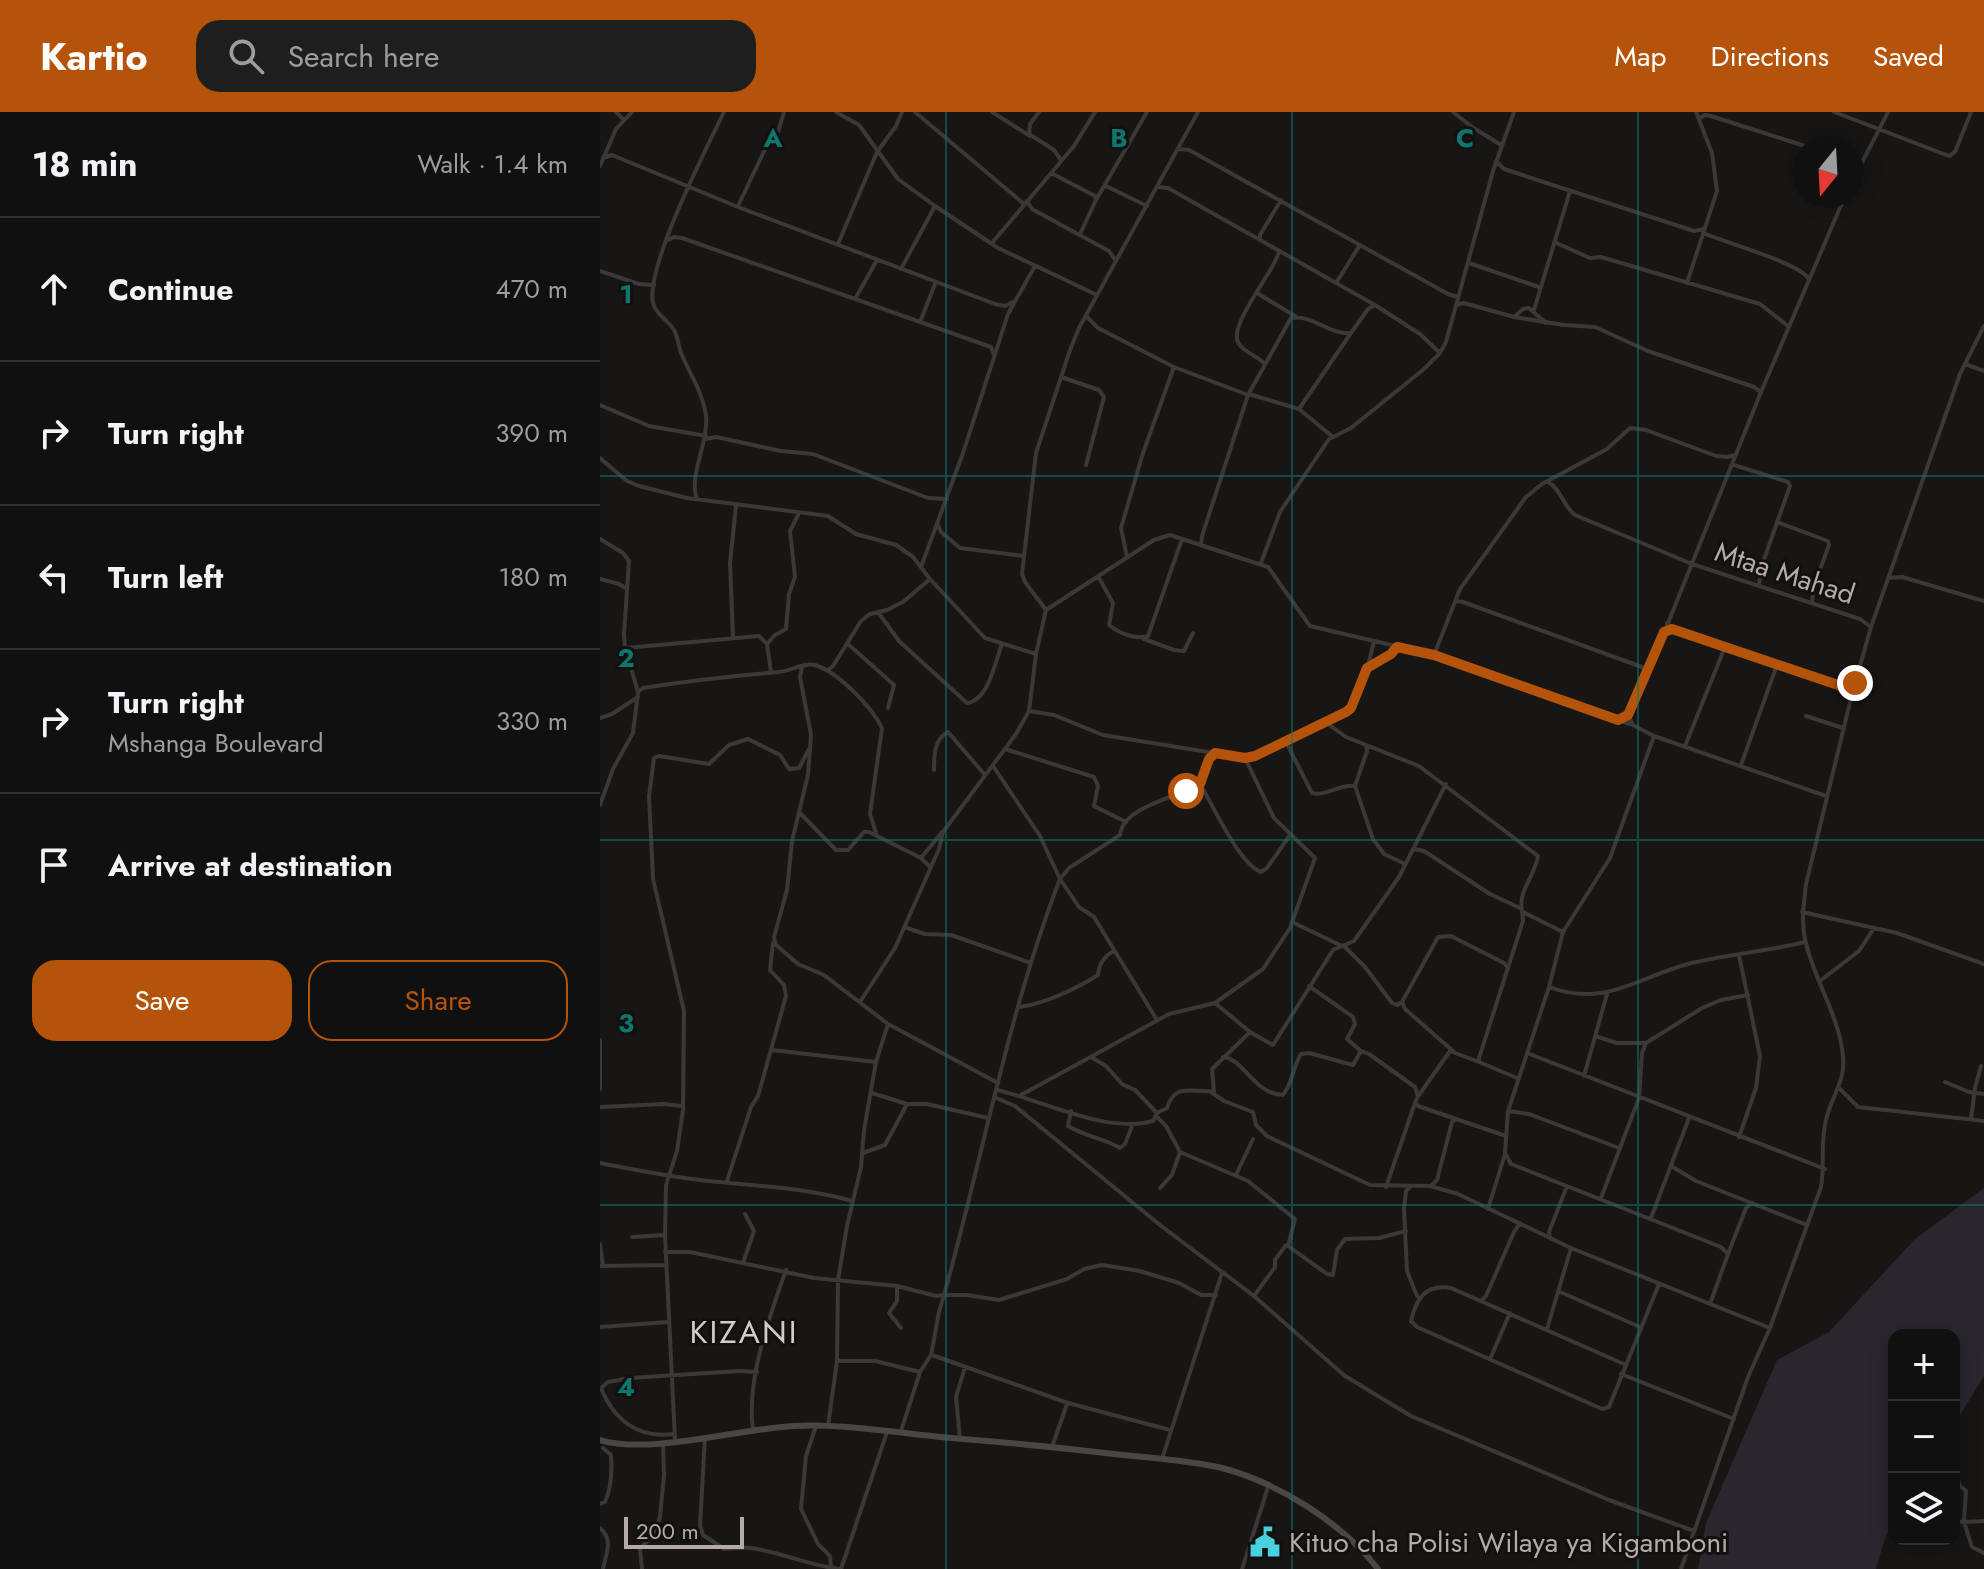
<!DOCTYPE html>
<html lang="en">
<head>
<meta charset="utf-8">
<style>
	body { margin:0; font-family:Jost,sans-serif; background:#1e1e1e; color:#f1f3f6 }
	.controls { position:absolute; right:24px; bottom:24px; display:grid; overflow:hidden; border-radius:16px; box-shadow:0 4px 20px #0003 }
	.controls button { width:72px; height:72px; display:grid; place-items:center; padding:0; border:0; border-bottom:2px solid #303030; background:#111010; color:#f1f3f6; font:40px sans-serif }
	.compass { position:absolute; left:1192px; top:24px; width:72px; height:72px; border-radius:50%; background:#111010; box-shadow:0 4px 20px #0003; rotate:198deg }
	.scale { position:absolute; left:24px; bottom:20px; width:120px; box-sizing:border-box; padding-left:8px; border:4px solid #b5aaa9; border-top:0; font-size:22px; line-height:28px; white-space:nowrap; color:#b5aaa9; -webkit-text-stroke:6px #121110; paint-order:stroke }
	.stop { position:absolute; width:24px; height:24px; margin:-18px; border:6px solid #b45309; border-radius:50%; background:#fff }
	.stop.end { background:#b45309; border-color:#fff; box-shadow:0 2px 8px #0008 }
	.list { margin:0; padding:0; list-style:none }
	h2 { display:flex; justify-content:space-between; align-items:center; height:104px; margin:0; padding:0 32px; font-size:34px }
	h2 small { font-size:26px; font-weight:400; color:#9c9d9f }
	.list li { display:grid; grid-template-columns:52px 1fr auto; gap:24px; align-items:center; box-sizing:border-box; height:144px; padding:0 32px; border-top:2px solid #303030 }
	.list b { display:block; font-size:30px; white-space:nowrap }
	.list p { margin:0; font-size:26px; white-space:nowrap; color:#9c9d9f }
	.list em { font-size:26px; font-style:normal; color:#9c9d9f }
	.actions { display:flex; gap:16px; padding:24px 32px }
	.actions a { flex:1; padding:18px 0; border:2px solid #b45309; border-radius:24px; text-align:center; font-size:28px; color:#b45309 }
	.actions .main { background:#b45309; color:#fff }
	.icon { flex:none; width:44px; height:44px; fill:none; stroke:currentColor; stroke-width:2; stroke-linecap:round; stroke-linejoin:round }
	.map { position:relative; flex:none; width:1384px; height:1457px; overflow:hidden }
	header { display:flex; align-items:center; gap:48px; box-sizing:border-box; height:112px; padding:0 40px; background:#b45309; color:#fff }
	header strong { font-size:38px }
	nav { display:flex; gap:44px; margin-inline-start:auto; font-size:28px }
	.search { width:560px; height:72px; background:#1e1e1e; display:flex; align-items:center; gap:20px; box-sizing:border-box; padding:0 28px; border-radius:24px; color:#9c9d9f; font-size:30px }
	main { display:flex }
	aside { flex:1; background:#111010 }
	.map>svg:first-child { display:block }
	.green { fill:#2a262e }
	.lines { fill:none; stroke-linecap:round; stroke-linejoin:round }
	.street { stroke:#3b3837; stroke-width:4 }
	.secondary { stroke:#4b4645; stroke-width:6 }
	.route { stroke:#b45309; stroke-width:10 }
	.grid { fill:none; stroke:#0f766e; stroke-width:2; stroke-opacity:0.55 }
	.labels { text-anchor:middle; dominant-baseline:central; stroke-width:6; stroke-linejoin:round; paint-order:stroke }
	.street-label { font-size:28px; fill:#b5aaa9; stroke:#121110 }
	.poi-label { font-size:28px; fill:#b5aaa9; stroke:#121110; text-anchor:start }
	.quarter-label { font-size:32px; letter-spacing:2px; fill:#d2cbc9; stroke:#121110 }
	.grid-label { font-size:26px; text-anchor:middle; font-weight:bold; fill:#0f766e; stroke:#121110; stroke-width:6; stroke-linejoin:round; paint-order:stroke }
</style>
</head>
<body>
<header>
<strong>Kartio</strong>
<div class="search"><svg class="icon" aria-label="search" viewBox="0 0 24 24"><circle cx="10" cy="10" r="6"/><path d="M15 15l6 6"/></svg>Search here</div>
<nav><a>Map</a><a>Directions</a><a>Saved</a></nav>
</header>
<main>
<aside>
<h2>18 min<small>Walk · 1.4 km</small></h2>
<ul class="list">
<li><svg class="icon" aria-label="ahead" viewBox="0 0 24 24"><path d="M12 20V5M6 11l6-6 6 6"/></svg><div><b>Continue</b></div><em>470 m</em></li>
<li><svg class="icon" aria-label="right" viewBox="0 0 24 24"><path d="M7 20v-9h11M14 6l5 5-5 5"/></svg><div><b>Turn right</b></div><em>390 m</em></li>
<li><svg class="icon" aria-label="left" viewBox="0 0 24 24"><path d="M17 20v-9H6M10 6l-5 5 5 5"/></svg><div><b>Turn left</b></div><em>180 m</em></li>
<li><svg class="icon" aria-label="right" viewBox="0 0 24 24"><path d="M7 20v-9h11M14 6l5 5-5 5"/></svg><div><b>Turn right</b><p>Mshanga Boulevard</p></div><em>330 m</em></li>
<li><svg class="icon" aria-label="arrive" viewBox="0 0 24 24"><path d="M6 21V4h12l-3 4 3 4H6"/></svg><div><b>Arrive at destination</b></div></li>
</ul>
<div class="actions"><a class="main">Save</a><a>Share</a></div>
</aside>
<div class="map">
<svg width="1384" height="1457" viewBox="0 0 1384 1457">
	<rect width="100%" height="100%" fill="#171615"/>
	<path class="green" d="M1384 1076V1264L1354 1313V1223H1294V1410L1286 1423 1276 1457H1098L1106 1411 1177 1248 1229 1220 1315 1127Z"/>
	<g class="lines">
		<path class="street" d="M16 0 24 8
			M236 0 259 13 298 67 335 94 398 136 497 183
			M315 0 424 92
			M392 0 430 24
			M439 0 430 12 429 22 454 38 461 48
			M853 0 872 15 901 33
			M1234 0 1349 44 1355 40 1371 0
			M1100 6 1105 3 1111 4 1211 36
			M579 37 589 38 848 182 858 185
			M3 46 12 43 138 95 395 192 405 194 413 190
			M896 49 904 57 1094 119 1104 117
			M1252 50 1263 48
			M0 54 16 17 32 0
			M451 61 495 84 496 88 480 122
			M1252 70 1288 0
			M506 74 547 94
			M558 75 568 76 775 193
			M496 88 547 0
			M427 89 432 97 509 139 516 149
			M138 94 168 31 178 20 184 0
			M1103 121C1124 130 1199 151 1208 166
			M660 127V123L681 88
			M66 129 74 125 82 126 391 235 394 243
			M954 130 990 146 1001 145 1160 192 1188 214
			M392 131 474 34 495 0
			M238 132 277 40 296 14 302 0
			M869 151 939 175
			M301 157 335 94
			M0 159 39 172 54 173
			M736 171 760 133
			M1087 171 1117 79 1112 41 1096 0
			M657 181 695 204
			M255 187 277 148
			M856 193 864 191 914 205 964 213 995 215 1048 239 1154 275 1161 280
			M934 198 970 79
			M486 204 498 216 574 255 648 283
			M914 205 923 197 929 196 946 211
			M320 210 335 172
			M665 252C658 244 645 241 639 232 626 215 674 160 679 140
			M1365 252 1384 259
			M461 265 499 278 504 285 486 353
			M649 282 699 297 751 221
			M0 293 49 314 106 324
			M699 297 733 325
			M106 327 116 325 181 339 213 342 328 386 347 387
			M0 346 27 369 39 374 87 386 228 404 256 422 296 433 313 445 330 467 385 526 436 542
			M1134 353 1188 370 1190 374 1162 453 1159 472
			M948 370C961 377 963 394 975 403L1092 452 1260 507 1271 515
			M97 387C88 365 109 330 106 303 102 279 90 262 81 241 78 233 78 225 74 218 69 209 58 204 54 194 41 163 108 33 124 0
			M1177 410 1228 429 1229 433 1214 474 1212 491
			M338 413 341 420 360 436 424 444
			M0 427 23 441 29 449 24 522 25 536 38 580
			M601 433 602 424 648 283 691 206C712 202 729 223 751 221L768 197 775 193 820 222 840 241
			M527 445 521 416 543 341 574 255
			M661 451 680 400 729 327 751 316 824 257 840 241 846 230 893 59 914 0
			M321 455 363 341 408 202 435 154
			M498 464 513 491 509 513C519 521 535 528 548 524L582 427
			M1288 466 1302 465 1384 489
			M0 467 19 472 27 477
			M856 489 863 490 1042 555 1048 561
			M446 498 554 428 570 423 668 455 710 514 834 543 1030 612
			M278 500 299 529 367 591C389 588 395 550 402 532
			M1067 511 1072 517 1247 576 1252 582
			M133 525 130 451 136 394
			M544 527 574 538 584 539 593 521
			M167 532 175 523 186 517 189 482 195 465 190 419 199 401
			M248 532 294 573 288 596
			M25 536 159 524 167 532 171 560
			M834 543 860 477 926 385 942 372 1007 337 1030 316 1046 318 1116 344 1127 345 1136 343
			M769 554 785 546 797 535
			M202 555 200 565 211 623 208 663 192 729 187 778 174 825 176 833 198 852 224 863 288 912 398 971
			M228 558 233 554 261 509 270 502 287 498 303 490 330 467
			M429 599 454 603 503 623 645 646 655 644 751 596 765 566 774 529
			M1206 604 1243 616
			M0 606 12 602 38 585
			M724 609 746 625 819 654 938 744C936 758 927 769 923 782 919 794 923 799 923 809L879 946V950L917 966
			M1054 624 1010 746 963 820 949 875 908 999 905 1041 911 1052 1121 1135 1128 1142 1110 1192
			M685 628 712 681C726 685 741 671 755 674
			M766 633 767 639 755 674 773 727 784 742 805 752
			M1085 634 1125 535
			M405 637 494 665 498 674 494 694 526 710
			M1141 653 1177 553
			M393 654 440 724 460 767 479 795 494 805 557 908
			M334 658C334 644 334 627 348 620L385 663
			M600 672C613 693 639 752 661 760L667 756 690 723
			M1226 684 1054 624 1033 613 1028 603 1048 561 1161 280 1245 84
			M0 693 13 657 33 621 38 580 43 576C89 569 133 564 179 560 190 559 205 550 215 553 238 560 272 595 282 616L270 702 276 721
			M199 700 236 738H248L264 720H269L321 746 330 755
			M814 737 824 739 890 782 920 796
			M321 746 342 720
			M923 800 963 820
			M1202 800 1297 821 1384 852
			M692 810 742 834
			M304 815 325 822 351 823 431 851
			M744 834 765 855 792 891 797 893 802 890
			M1220 869 1259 839 1274 816
			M709 874 753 905 755 912 747 927 761 939
			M949 875C1008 897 1041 862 1096 850 1132 842 1169 839 1205 830
			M260 890 295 836 339 737 343 720 416 622 429 599 436 542 446 498 425 470 422 462 436 341 470 238 479 216 598 0
			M615 891 650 920
			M420 895C446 891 476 877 498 863 499 852 504 844 514 839
			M995 924 1017 931H1046L1102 896 1121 888 1148 883
			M0 928V977
			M172 938 276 950
			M853 939 805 897 802 890 838 825 851 824 904 851 908 856
			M927 941 1225 1057
			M491 945 506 954 522 972 535 978 557 1001
			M623 945C644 947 654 982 683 983 692 972 693 955 701 942L709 941 753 953 761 939 769 942 815 975 818 984 815 991 818 994 906 1024
			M984 964 1007 882
			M1345 970 1369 980 1384 982
			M1239 976 1258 995 1384 1009
			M397 978C445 989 505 1022 553 1009L557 1001 567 996C575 970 592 981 614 979L612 957 650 920 673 933 733 838 754 829 799 765 846 672
			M611 980 624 989 653 1000 656 1013 667 1024 770 1073 830 1074 858 1082 971 1136 1170 1216
			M272 981 307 992H327L388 1006
			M421 983 569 902 615 891 663 857 690 816 715 746 674 706 645 646
			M819 983 850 939 879 950
			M394 985 415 994 560 1113 654 1184 745 1264 811 1304 1009 1388 1094 1419
			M0 995 64 992 83 994
			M471 999 468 1014C486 1025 504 1026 520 1036L525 1032 532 1014
			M908 999 929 1002 1019 1036
			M557 1005 566 1014 580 1040 648 1069 695 1107 688 1134 727 1162 733 1163 737 1138 745 1127 779 1126 806 1119
			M1371 1007 1375 976 1381 954
			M1139 1025 1156 976 1160 944 1139 843
			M263 1041 285 1033 307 992
			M0 1051C31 1057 61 1063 92 1067 146 1074 200 1074 252 1089
			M1071 1054 1096 1069 1207 1113
			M636 1063 653 1027
			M127 1069 151 995 158 984 186 884 184 873 170 858 173 831
			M831 1074 837 1068 852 1010 856 1007
			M786 1075 815 991
			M810 1075 806 1079 804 1097 807 1159 817 1184
			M560 1076 572 1063 580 1040
			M1001 1086 1039 986 1042 941 1046 931
			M888 1097 905 1042
			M1051 1106 1089 1006
			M32 1125 65 1123
			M950 1126 949 1120 967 1074
			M0 1132 3 1154
			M65 1140H90L214 1166 297 1174V1189L289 1201 301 1216
			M1128 1142 1146 1096 1152 1091
			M143 1151 154 1119 145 1102
			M0 1154 65 1153
			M297 1174 336 1184 344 1183C383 1044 408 901 460 767L469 756 520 723C523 694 579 685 600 672L609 647 615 641
			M958 1179 1040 1215
			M654 1184 675 1155V1148L686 1133
			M881 1189 886 1184 914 1120 920 1111
			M0 1215 69 1210
			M947 1217 971 1136
			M332 1243 468 1291 570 1318
			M890 1247 910 1201
			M237 1249H275L320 1260
			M1024 1252 851 1176C825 1172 816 1187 811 1209L817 1215 1002 1297 1009 1295 1059 1172
			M1021 1262 1134 1307
			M1 1276 8 1270 30 1266 139 1259 157 1260
			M1 1276C14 1308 38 1327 74 1322
			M216 1314 206 1344 201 1397 218 1432 230 1444 231 1455
			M228 1314 237 1249 238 1168 247 1114 261 1055 264 1018 276 950 288 912
			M153 1318C146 1268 169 1206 186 1158
			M301 1319 320 1260 331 1243 339 1200 344 1183H367L399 1188 467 1167 484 1157 502 1153 540 1159 579 1171 601 1183H616
			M105 1325 100 1414 103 1423 124 1437C133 1437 141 1435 151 1436 181 1440 209 1454 241 1457
			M360 1327 356 1285 365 1255
			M75 1328 65 1123 66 1073 77 1039 83 998 84 899 53 767 49 684 54 646 59 644 109 652 129 633 148 627 180 643 189 657 199 656 209 637
			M452 1335 467 1292
			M562 1347 622 1161
			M1357 1363 1359 1373 1366 1379 1364 1410 1384 1409
			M0 1392 5 1390C11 1377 12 1357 11 1343L3 1336
			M1354 1409 1364 1410 1372 1435 1384 1441
			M0 1416C14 1428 6 1441 3 1457
			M42 1457 40 1436 54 1423 60 1405 64 1363 63 1332
			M241 1457 287 1320
			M642 1457 668 1375
			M1081 1457 1148 1265 1170 1216 1221 1075C1225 1053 1220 1031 1226 1008 1231 985 1246 969 1243 944 1239 902 1213 867 1205 827 1201 808 1204 791 1206 772L1252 582 1271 515 1360 262 1384 214"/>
		<path class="secondary" d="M0 1328C49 1343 139 1317 193 1314 249 1311 306 1323 363 1327 413 1331 463 1336 514 1342 550 1346 587 1348 622 1356 679 1371 742 1411 778 1457"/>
	</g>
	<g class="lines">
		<path class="route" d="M586 679 600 672 609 647 615 641 645 646 655 644 746 600 751 596 767 556 791 542 797 535 834 543 1018 608 1028 603 1064 520 1072 517 1247 576 1255 571"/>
	</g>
	<path class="grid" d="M346 0V1457M692 0V1457M1038 0V1457M0 364H1384M0 728H1384M0 1093H1384"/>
	<defs>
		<g id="civic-bare" transform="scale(2.4)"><path d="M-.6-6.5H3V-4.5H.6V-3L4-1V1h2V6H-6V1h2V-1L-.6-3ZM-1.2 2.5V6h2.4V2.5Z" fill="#47d0dd" stroke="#121110" stroke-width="2.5" paint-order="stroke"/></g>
	</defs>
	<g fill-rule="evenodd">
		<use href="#civic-bare" x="665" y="1430"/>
	</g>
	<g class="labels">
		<g class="street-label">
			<text transform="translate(1185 461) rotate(18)">Mtaa Mahad</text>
		</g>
		<g class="poi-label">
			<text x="689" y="1430">Kituo cha Polisi Wilaya ya Kigamboni</text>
		</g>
		<g class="quarter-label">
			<text x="144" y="1220">KIZANI</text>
		</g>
	</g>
	<g class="grid-label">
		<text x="173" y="35">A</text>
		<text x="519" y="35">B</text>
		<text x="865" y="35">C</text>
		<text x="26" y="191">1</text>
		<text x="26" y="555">2</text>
		<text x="26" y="920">3</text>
		<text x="26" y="1284">4</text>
	</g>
</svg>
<div class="controls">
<button>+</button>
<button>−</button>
<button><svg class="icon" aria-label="layers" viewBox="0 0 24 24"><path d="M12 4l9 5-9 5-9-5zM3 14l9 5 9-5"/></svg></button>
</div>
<svg class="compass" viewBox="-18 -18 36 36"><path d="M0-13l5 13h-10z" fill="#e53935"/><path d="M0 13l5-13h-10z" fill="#9c9d9f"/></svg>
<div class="scale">200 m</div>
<div class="stop" style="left:586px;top:679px"></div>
<div class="stop end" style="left:1255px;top:571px"></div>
</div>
</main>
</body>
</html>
